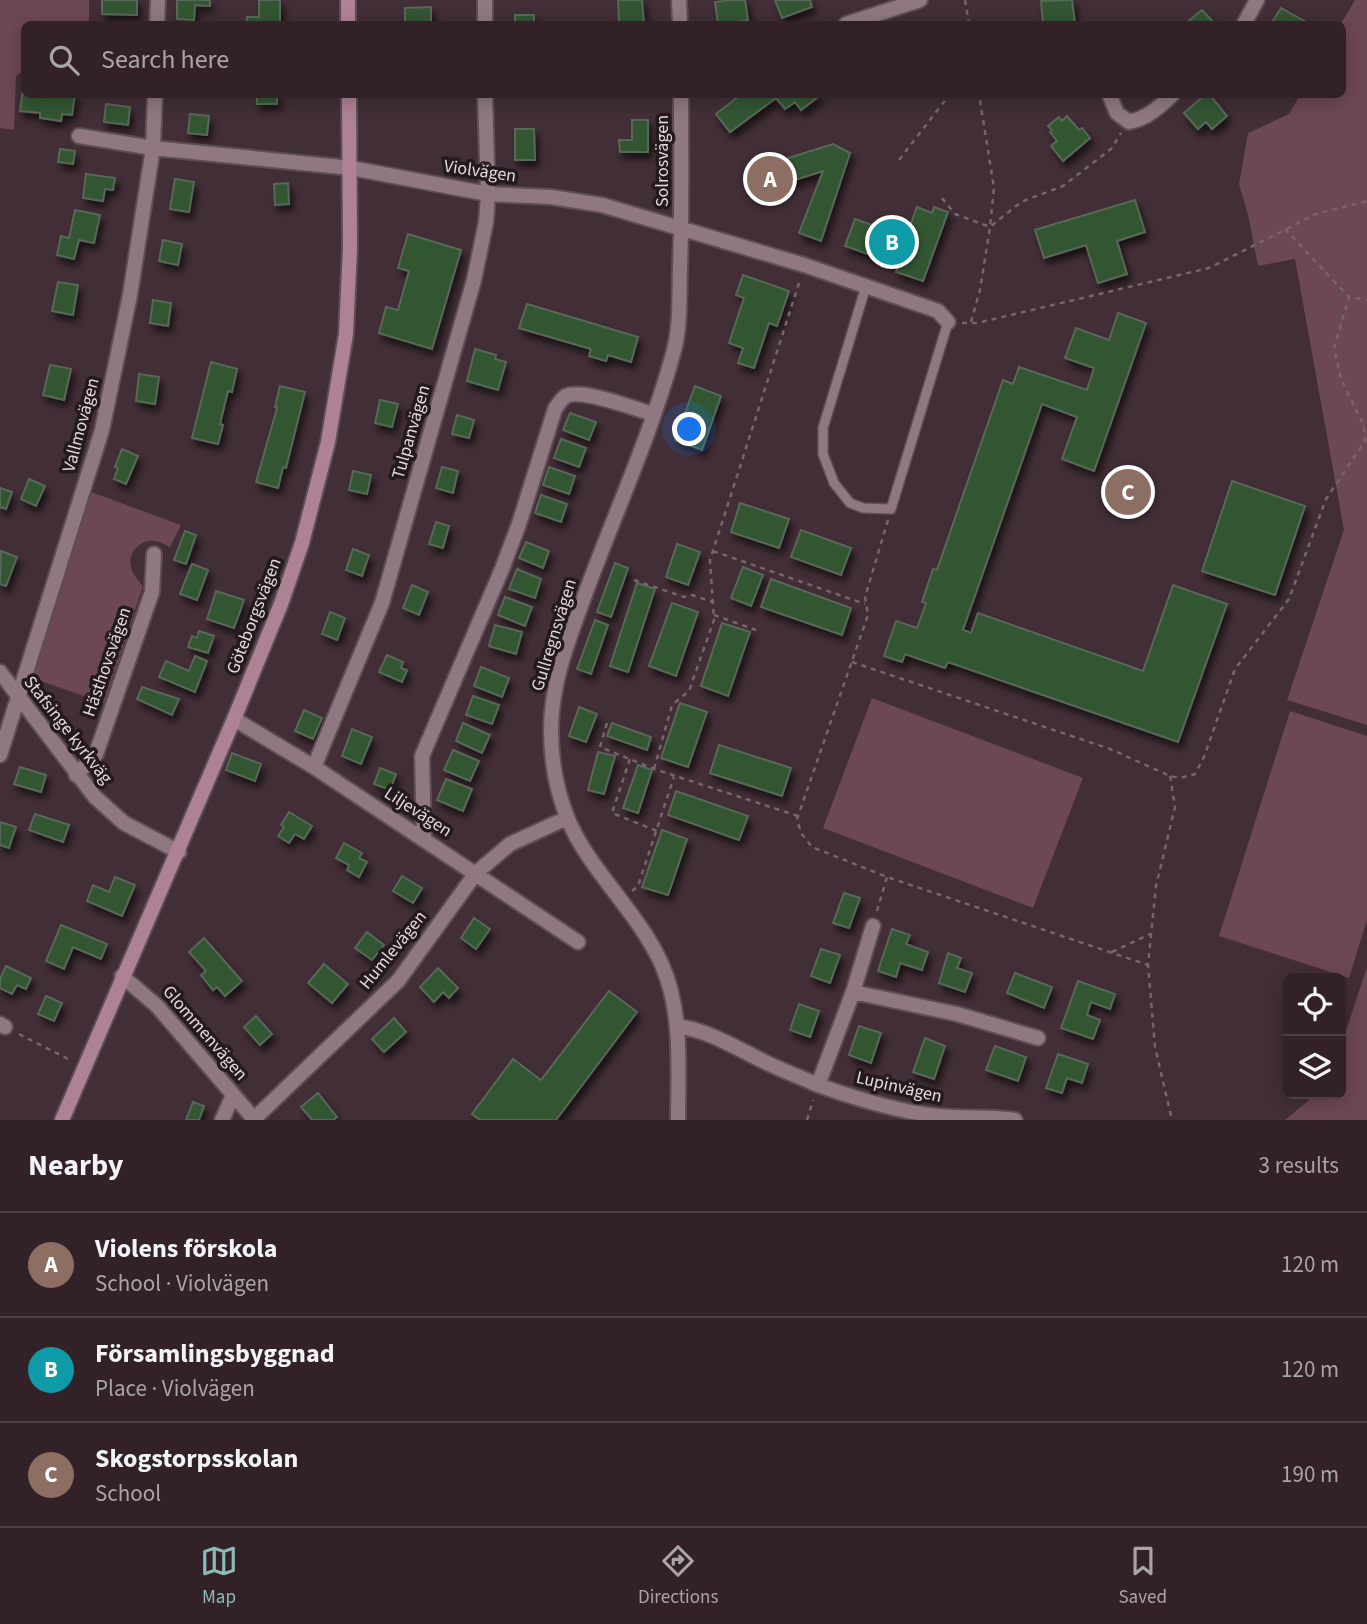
<!DOCTYPE html>
<html lang="en">
<head>
<meta charset="utf-8">
<style>
	body { margin:0; font-family:"Source Sans 3",sans-serif; background:#3a2a30; color:#f1f3f6 }
	.controls { position:absolute; right:21px; bottom:21px; display:grid; overflow:hidden; border-radius:10px; box-shadow:0 4px 18px #0003 }
	.controls button { width:63px; height:63px; display:grid; place-items:center; padding:0; border:0; border-bottom:2px solid #4d3f45; background:#322228; color:#f1f3f6; font:35px sans-serif }
	.you { position:absolute; left:690px; top:430px; width:24px; height:24px; margin:-18px; border:5px solid #fff; border-radius:50%; background:#1a73e8; box-shadow:0 0 0 10px #1a73e833 }
	.badge { display:grid; place-items:center; width:46px; height:46px; border-radius:50%; background:#8bbbb9; color:#fff; font-size:23px; font-weight:700 }
	.pin { position:absolute; translate:-50% -50%; border:4px solid #fff; box-shadow:0 2px 7px #0006 }
	.list { margin:0; padding:0; list-style:none }
	h2 { display:flex; justify-content:space-between; align-items:center; height:91px; margin:0; padding:0 28px; font-size:30px }
	h2 small { font-size:23px; font-weight:400; color:#a8a4a8 }
	.list li { display:grid; grid-template-columns:46px 1fr auto; gap:21px; align-items:center; box-sizing:border-box; height:105px; padding:0 28px; border-top:2px solid #4d3f45 }
	.list b { display:block; font-size:26px; white-space:nowrap }
	.list p { margin:0; font-size:23px; white-space:nowrap; color:#a8a4a8 }
	.list em { font-size:23px; font-style:normal; color:#a8a4a8 }
	.icon { flex:none; width:38px; height:38px; fill:none; stroke:currentColor; stroke-width:2; stroke-linecap:round; stroke-linejoin:round }
	.map { position:relative; flex:none; width:1367px; height:1120px; overflow:hidden }
	.search { position:absolute; background:#322228; box-shadow:0 4px 18px #0003; left:21px; right:21px; top:21px; height:77px; display:flex; align-items:center; gap:18px; box-sizing:border-box; padding:0 24px; border-radius:10px; color:#a8a4a8; font-size:26px }
	.sheet { height:406px; background:#322228 }
	nav { display:flex; justify-content:space-around; align-items:center; box-sizing:border-box; height:98px; border-top:2px solid #4d3f45; background:#322228; font-size:19px; color:#a8a4a8 }
	nav a { display:grid; justify-items:center; gap:4px }
	nav .on { color:#8bbbb9 }
	.map>svg:first-child { display:block }
	.green { fill:#6c4756 }
	.building { fill:#315430; stroke:#596858; stroke-width:2; filter:url(#shadow) }
	.lines { fill:none; stroke-linecap:round; stroke-linejoin:round }
	.lane-casing { stroke:#5d4d54; stroke-width:12 }
	.street-casing { stroke:#5d4d54; stroke-width:18 }
	.secondary-casing { stroke:#5d4d54; stroke-width:18 }
	.path { stroke:#77656c; stroke-width:2.5; stroke-dasharray:5 5; stroke-linecap:butt }
	.lane { stroke:#8f7881; stroke-width:9 }
	.street { stroke:#8f7881; stroke-width:14 }
	.secondary { stroke:#ae8295; stroke-width:14 }
	.labels { text-anchor:middle; dominant-baseline:central; stroke-width:7; stroke-linejoin:round; paint-order:stroke }
	.street-label { font-size:18px; fill:#e6d9de; stroke:#231a1d }
</style>
</head>
<body>
<div class="map">
<svg width="1367" height="1120" viewBox="0 0 1367 1120">
	<defs>
		<filter id="shadow"><feDropShadow dx="3.5" dy="6" stdDeviation="3.5" flood-color="#0009"/></filter>
	</defs>
	<rect width="100%" height="100%" fill="#422e36"/>
	<path class="green" d="M0 0H89V24H24V70L16 76 14 130 0 128Z
		M1355 0H1367V725L1287 700 1344 530 1295 259 1258 266 1248 215 1239 184 1248 133 1289 114 1300 95 1342 94 1341 24Z
		M91 492 181 525 170 547C165 545 160 541 154 541 141 539 127 553 131 567 132 574 139 581 143 586L104 703 29 677Z
		M872 698 1083 778 1033 908 823 828Z
		M1290 711 1367 736V920L1349 978 1219 936Z
		M1367 967V1120H1285L1316 1094H1341V1046Z"/>
	<path class="building" d="M102 0H137V15L102 14Z
		M177 0H210V6L195 5 194 20 177 19Z
		M259 0H280V24H246L247 17H259Z
		M618 0H642L644 24H619Z
		M731 0H745L748 20 737 22V24H718L715 2Z
		M775 0H810L812 7 782 18Z
		M1072 0 1075 24 1043 23 1041 1Z
		M431 7V24H405V8Z
		M1281 8 1308 23 1307 24H1271Z
		M1202 10 1215 24H1185Z
		M515 15H534V24H515Z
		M23 89 24 90V94H75L72 115 62 114 61 121 40 118V113L20 111Z
		M257 94H277V104H257Z
		M742 94H822L801 110 795 102 785 109 776 98 730 132 716 114Z
		M1206 94H1209L1227 116 1212 129 1206 122 1198 129 1184 113Z
		M106 104 130 107 128 125 104 122Z
		M190 114 209 116 207 135 188 133Z
		M1067 116 1079 130 1082 128 1090 138 1063 161 1051 146 1057 141 1050 132 1052 130 1048 126 1059 117 1062 121Z
		M632 120H648V152H620L619 140H632Z
		M515 129H534L535 160H515Z
		M833 144 850 153 821 241 799 233 823 171 776 186 778 190 759 196 750 170Z
		M60 149 75 151 73 164 58 162Z
		M86 174 115 178 113 190 105 189 103 201 83 198Z
		M175 179 194 182 189 212 170 209Z
		M288 183 289 204 275 205 274 184Z
		M1135 200 1145 232 1117 241 1127 274 1098 283 1086 245 1044 258 1035 230Z
		M917 207 932 213 934 207 948 212 923 281 896 272 899 265 845 246 855 219 906 237Z
		M75 210 100 215 94 243 79 240 74 259 57 255 61 236 69 238Z
		M408 234 461 250 432 349 379 333 386 307 398 310 409 271 398 268Z
		M163 240 182 244 178 265 159 261Z
		M743 275 789 291 777 326 769 323 754 368 738 363 743 348 729 343 744 298 736 295Z
		M58 282 78 285 73 315 52 311Z
		M153 300 171 303 168 326 150 323Z
		M527 304 638 337 631 362 608 355 606 361 589 356 591 349 519 328Z
		M1118 313 1146 323 1094 471 1062 459 1077 417 1042 404 963 630 971 633 978 613 1143 671 1173 585 1227 604 1178 742 948 662 945 668 905 654 902 662 884 656 896 621 917 628 926 603 922 602 933 569 937 570 1003 380 1013 384 1019 367 1087 390 1094 368 1065 358 1076 328 1109 340Z
		M475 349 496 355 495 359 506 362 498 390 467 381Z
		M211 362 237 369 232 392 228 391 220 424 223 425 218 444 192 438Z
		M50 365 71 369 64 400 43 395Z
		M139 374 159 377 155 404 136 401Z
		M280 386 305 392 286 468 283 467 278 488 256 482 277 408 275 407Z
		M695 386 721 396 702 450 675 440Z
		M380 400 398 404 392 427 375 423Z
		M570 413 596 422 589 440 563 430Z
		M457 415 474 420 469 438 452 434Z
		M561 439 586 448 579 467 554 458Z
		M122 449 138 456 126 484 114 479 118 468 115 467Z
		M442 467 458 471 453 493 436 488Z
		M549 467 575 476 569 494 543 485Z
		M353 471 371 475 367 494 349 490Z
		M29 479 45 486 36 506 21 499Z
		M1232 481 1305 506 1275 595 1202 571Z
		M0 488 12 492 6 509 0 507Z
		M541 495 567 504 561 522 535 513Z
		M740 503 789 519 779 548 731 532Z
		M436 522 449 526 443 548 429 544Z
		M801 530 851 548 841 575 791 557Z
		M185 531 196 535 186 564 174 560Z
		M526 542 549 551 543 568 519 558Z
		M677 544 700 552 688 585 666 577Z
		M353 549 369 555 362 576 346 570Z
		M1 551 17 557 6 586 0 584Z
		M615 563 628 568 611 617 597 612Z
		M192 564 208 570 197 600 180 594Z
		M743 567 763 575 751 606 731 598Z
		M517 569 541 579 535 598 509 589Z
		M771 579 851 608 842 635 761 607Z
		M637 583 655 589 628 672 610 666Z
		M412 585 428 592 419 615 403 608Z
		M216 591 244 600 234 628 207 619Z
		M505 597 532 607 525 626 498 615Z
		M672 603 698 612 676 676 649 666Z
		M330 612 345 618 337 640 322 634Z
		M595 620 608 625 591 674 577 669Z
		M722 623 750 632 728 696 701 686Z
		M495 625 522 632 516 654 489 646Z
		M199 631 214 636 208 653 188 647 192 636 197 638Z
		M387 655 403 662 401 668 407 670 402 682 379 672Z
		M195 656 207 661 195 692 159 677 166 661 189 671Z
		M481 667 509 678 502 697 474 686Z
		M142 687 179 699 172 715 137 699Z
		M473 696 499 705 492 724 466 715Z
		M680 703 707 712 688 767 661 758Z
		M579 707 597 714 586 742 569 736Z
		M304 710 322 718 313 739 295 731Z
		M463 723 490 735 482 753 456 741Z
		M612 723 651 737 647 750 607 736Z
		M352 729 372 737 361 764 342 756Z
		M719 745 791 768 782 796 710 773Z
		M453 750 479 761 470 781 444 770Z
		M598 752 615 756 604 794 588 790Z
		M232 753 261 764 255 781 226 770Z
		M638 765 652 770 638 813 623 808Z
		M20 767 46 775 41 792 14 784Z
		M380 768 396 774 390 790 374 784Z
		M446 779 472 789 463 811 437 800Z
		M676 791 748 816 739 840 668 815Z
		M289 812 312 826 304 839 295 834 289 843 278 836 284 827 281 825Z
		M35 814 69 825 63 842 29 830Z
		M0 822 16 827 9 848 0 845Z
		M662 830 687 839 668 895 642 887Z
		M344 843 362 853 359 858 367 862 359 877 347 870 349 865 336 858Z
		M402 876 422 888 413 903 393 891Z
		M115 877 135 885 122 916 87 901 93 885 109 892Z
		M844 893 860 898 849 928 833 923Z
		M474 918 490 929 476 949 461 938Z
		M61 925 107 944 101 959 73 947 64 969 46 961Z
		M892 929 910 935 906 944 928 952 922 970 900 963 896 977 878 971Z
		M367 932 384 945 372 960 355 948Z
		M204 938 242 981 225 996 217 987 213 990 201 975 206 971 189 952Z
		M821 949 840 955 830 983 811 976Z
		M948 953 961 958 957 968 972 973 965 992 939 983Z
		M324 964 348 984 332 1003 308 983Z
		M6 966 31 978 26 989 17 985 12 994 0 988V979Z
		M438 968 458 988 449 998 443 992 434 1002 420 987Z
		M1015 973 1052 987 1044 1008 1007 993Z
		M1078 981 1115 994 1110 1009 1091 1002 1087 1015 1100 1020 1093 1039 1061 1028Z
		M609 991 637 1012 556 1120H480L472 1114 513 1059 541 1080Z
		M46 996 62 1003 54 1021 38 1014Z
		M799 1004 819 1011 810 1037 790 1030Z
		M256 1016 272 1034 260 1045 244 1027Z
		M394 1018 406 1032 384 1052 372 1039Z
		M859 1026 881 1033 871 1063 849 1055Z
		M925 1038 945 1046 934 1079 913 1072Z
		M995 1046 1026 1057 1018 1081 986 1070Z
		M1058 1054 1088 1064 1082 1083 1067 1078 1062 1093 1046 1088Z
		M318 1093 337 1117 333 1120H312L301 1107Z
		M193 1102 204 1106 199 1120H186Z"/>
	<g class="lines">
		<g class="lane-casing">
			<path id="lane" d="M866 286 823 428V454L834 483 850 503 863 508 891 509 948 322"/>
		</g>
		<g class="street-casing">
			<path id="street" d="M485 0V24
				M679 0 680 24
				M157 24 158 0
				M846 24 920 0
				M1244 24 1257 0
				M1109 94 1117 113 1129 122C1148 118 1159 107 1173 94
				M79 136 153 148 351 168 488 194 551 197 602 205 804 265 938 311 948 322
				M0 672 95 797 124 823 179 852
				M234 719 314 767 578 942
				M0 755 102 430 130 295 153 148 155 94
				M314 767 382 603 474 280 486 222 488 194 485 94
				M76 775 96 754 152 592 154 554
				M424 840 422 756 502 569 519 524 555 409C558 405 561 399 566 396 582 388 635 409 653 414
				M122 976 157 1006 255 1120
				M853 992 873 926
				M0 1024 5 1027
				M677 1026C710 1031 734 1047 763 1061 781 1070 800 1077 818 1085L853 992 957 1014 1038 1038
				M818 1085C857 1099 898 1112 939 1116 964 1119 990 1116 1015 1120
				M254 1119 398 981 476 873 510 844 567 818
				M222 1120 233 1095
				M678 1120C678 1068 683 1013 662 965 643 922 608 888 583 848 561 814 551 771 551 730 551 680 571 634 587 589 616 511 651 434 673 354 681 327 679 296 680 268 682 210 681 152 681 94"/>
		</g>
		<g class="secondary-casing">
			<path id="secondary" d="M348 0V24
				M62 1120 234 719 281 604 302 543 328 442 346 334 350 248 349 94"/>
		</g>
		<path class="path" d="M965 0 969 24
			M899 160 950 94
			M942 198 955 214 990 227 1021 202 1063 186 1111 149 1121 133
			M1285 229 1349 297 1367 300
			M971 322 980 290 990 227 994 188 979 94
			M962 323H977L1209 268 1316 214 1367 201
			M888 520 865 597 868 615 797 819 801 833 812 847 887 877 1148 965
			M713 551 865 604
			M634 580 684 597 692 595 713 602
			M714 615 756 630
			M852 662 1110 749 1170 776 1180 778 1195 774 1204 757 1235 669 1289 599 1326 499 1365 441 1364 426 1341 379 1334 348 1349 297
			M607 723 600 747 654 769 798 816
			M630 759 612 813 657 831
			M654 769 672 705 689 691 714 620 710 560 800 280
			M1170 776 1175 807 1156 886 1148 965 1155 1047 1172 1120
			M632 891 638 886 674 777
			M877 911 887 877
			M1112 952 1150 934
			M19 1034 72 1061
			M807 1120 813 1100"/>
		<use href="#lane" class="lane"/>
		<use href="#street" class="street"/>
		<use href="#secondary" class="secondary"/>
	</g>
	<g class="labels">
		<g class="street-label">
			<text transform="translate(662 161) rotate(-90)">Solrosvägen</text>
			<text transform="translate(480 171) rotate(8)">Violvägen</text>
			<text transform="translate(81 425) rotate(-75)">Vallmovägen</text>
			<text transform="translate(411 432) rotate(-74)">Tulpanvägen</text>
			<text transform="translate(254 616) rotate(-69)">Göteborgsvägen</text>
			<text transform="translate(554 635) rotate(-73)">Gullregnsvägen</text>
			<text transform="translate(107 662) rotate(-71)">Hästhovsvägen</text>
			<text transform="translate(68 730) rotate(52)">Stafsinge kyrkväg</text>
			<text transform="translate(418 812) rotate(33)">Liljevägen</text>
			<text transform="translate(393 950) rotate(-51)">Humlevägen</text>
			<text transform="translate(205 1033) rotate(49)">Glommenvägen</text>
			<text transform="translate(899 1087) rotate(13)">Lupinvägen</text>
		</g>
	</g>
</svg>
<div class="controls">
<button><svg class="icon" aria-label="locate" viewBox="0 0 24 24"><circle cx="12" cy="12" r="6"/><path d="M12 2v4M12 18v4M2 12h4M18 12h4"/></svg></button>
<button><svg class="icon" aria-label="layers" viewBox="0 0 24 24"><path d="M12 4l9 5-9 5-9-5zM3 14l9 5 9-5"/></svg></button>
</div>
<div class="you"></div>
<div class="pin badge" style="left:770px;top:179px;background:#8d6e63">A</div>
<div class="pin badge" style="left:892px;top:242px;background:#0f9aa8">B</div>
<div class="pin badge" style="left:1128px;top:492px;background:#8d6e63">C</div>
<div class="search"><svg class="icon" aria-label="search" viewBox="0 0 24 24"><circle cx="10" cy="10" r="6"/><path d="M15 15l6 6"/></svg>Search here</div>
</div>
<section class="sheet">
<h2>Nearby<small>3 results</small></h2>
<ul class="list">
<li><span class="badge" style="background:#8d6e63">A</span><div><b>Violens förskola</b><p>School · Violvägen</p></div><em>120 m</em></li>
<li><span class="badge" style="background:#0f9aa8">B</span><div><b>Församlingsbyggnad</b><p>Place · Violvägen</p></div><em>120 m</em></li>
<li><span class="badge" style="background:#8d6e63">C</span><div><b>Skogstorpsskolan</b><p>School</p></div><em>190 m</em></li>
</ul>
</section>
<nav>
<a class="on"><svg class="icon" aria-label="map" viewBox="0 0 24 24"><path d="M3 6l6-2 6 2 6-2v14l-6 2-6-2-6 2zM9 4v14M15 6v14"/></svg>Map</a>
<a><svg class="icon" aria-label="directions" viewBox="0 0 24 24"><path d="M12 3l9 9-9 9-9-9zM9 14v-3h6M13 9l2 2-2 2"/></svg>Directions</a>
<a><svg class="icon" aria-label="saved" viewBox="0 0 24 24"><path d="M7 4h10v16l-5-4-5 4z"/></svg>Saved</a>
</nav>
</body>
</html>
